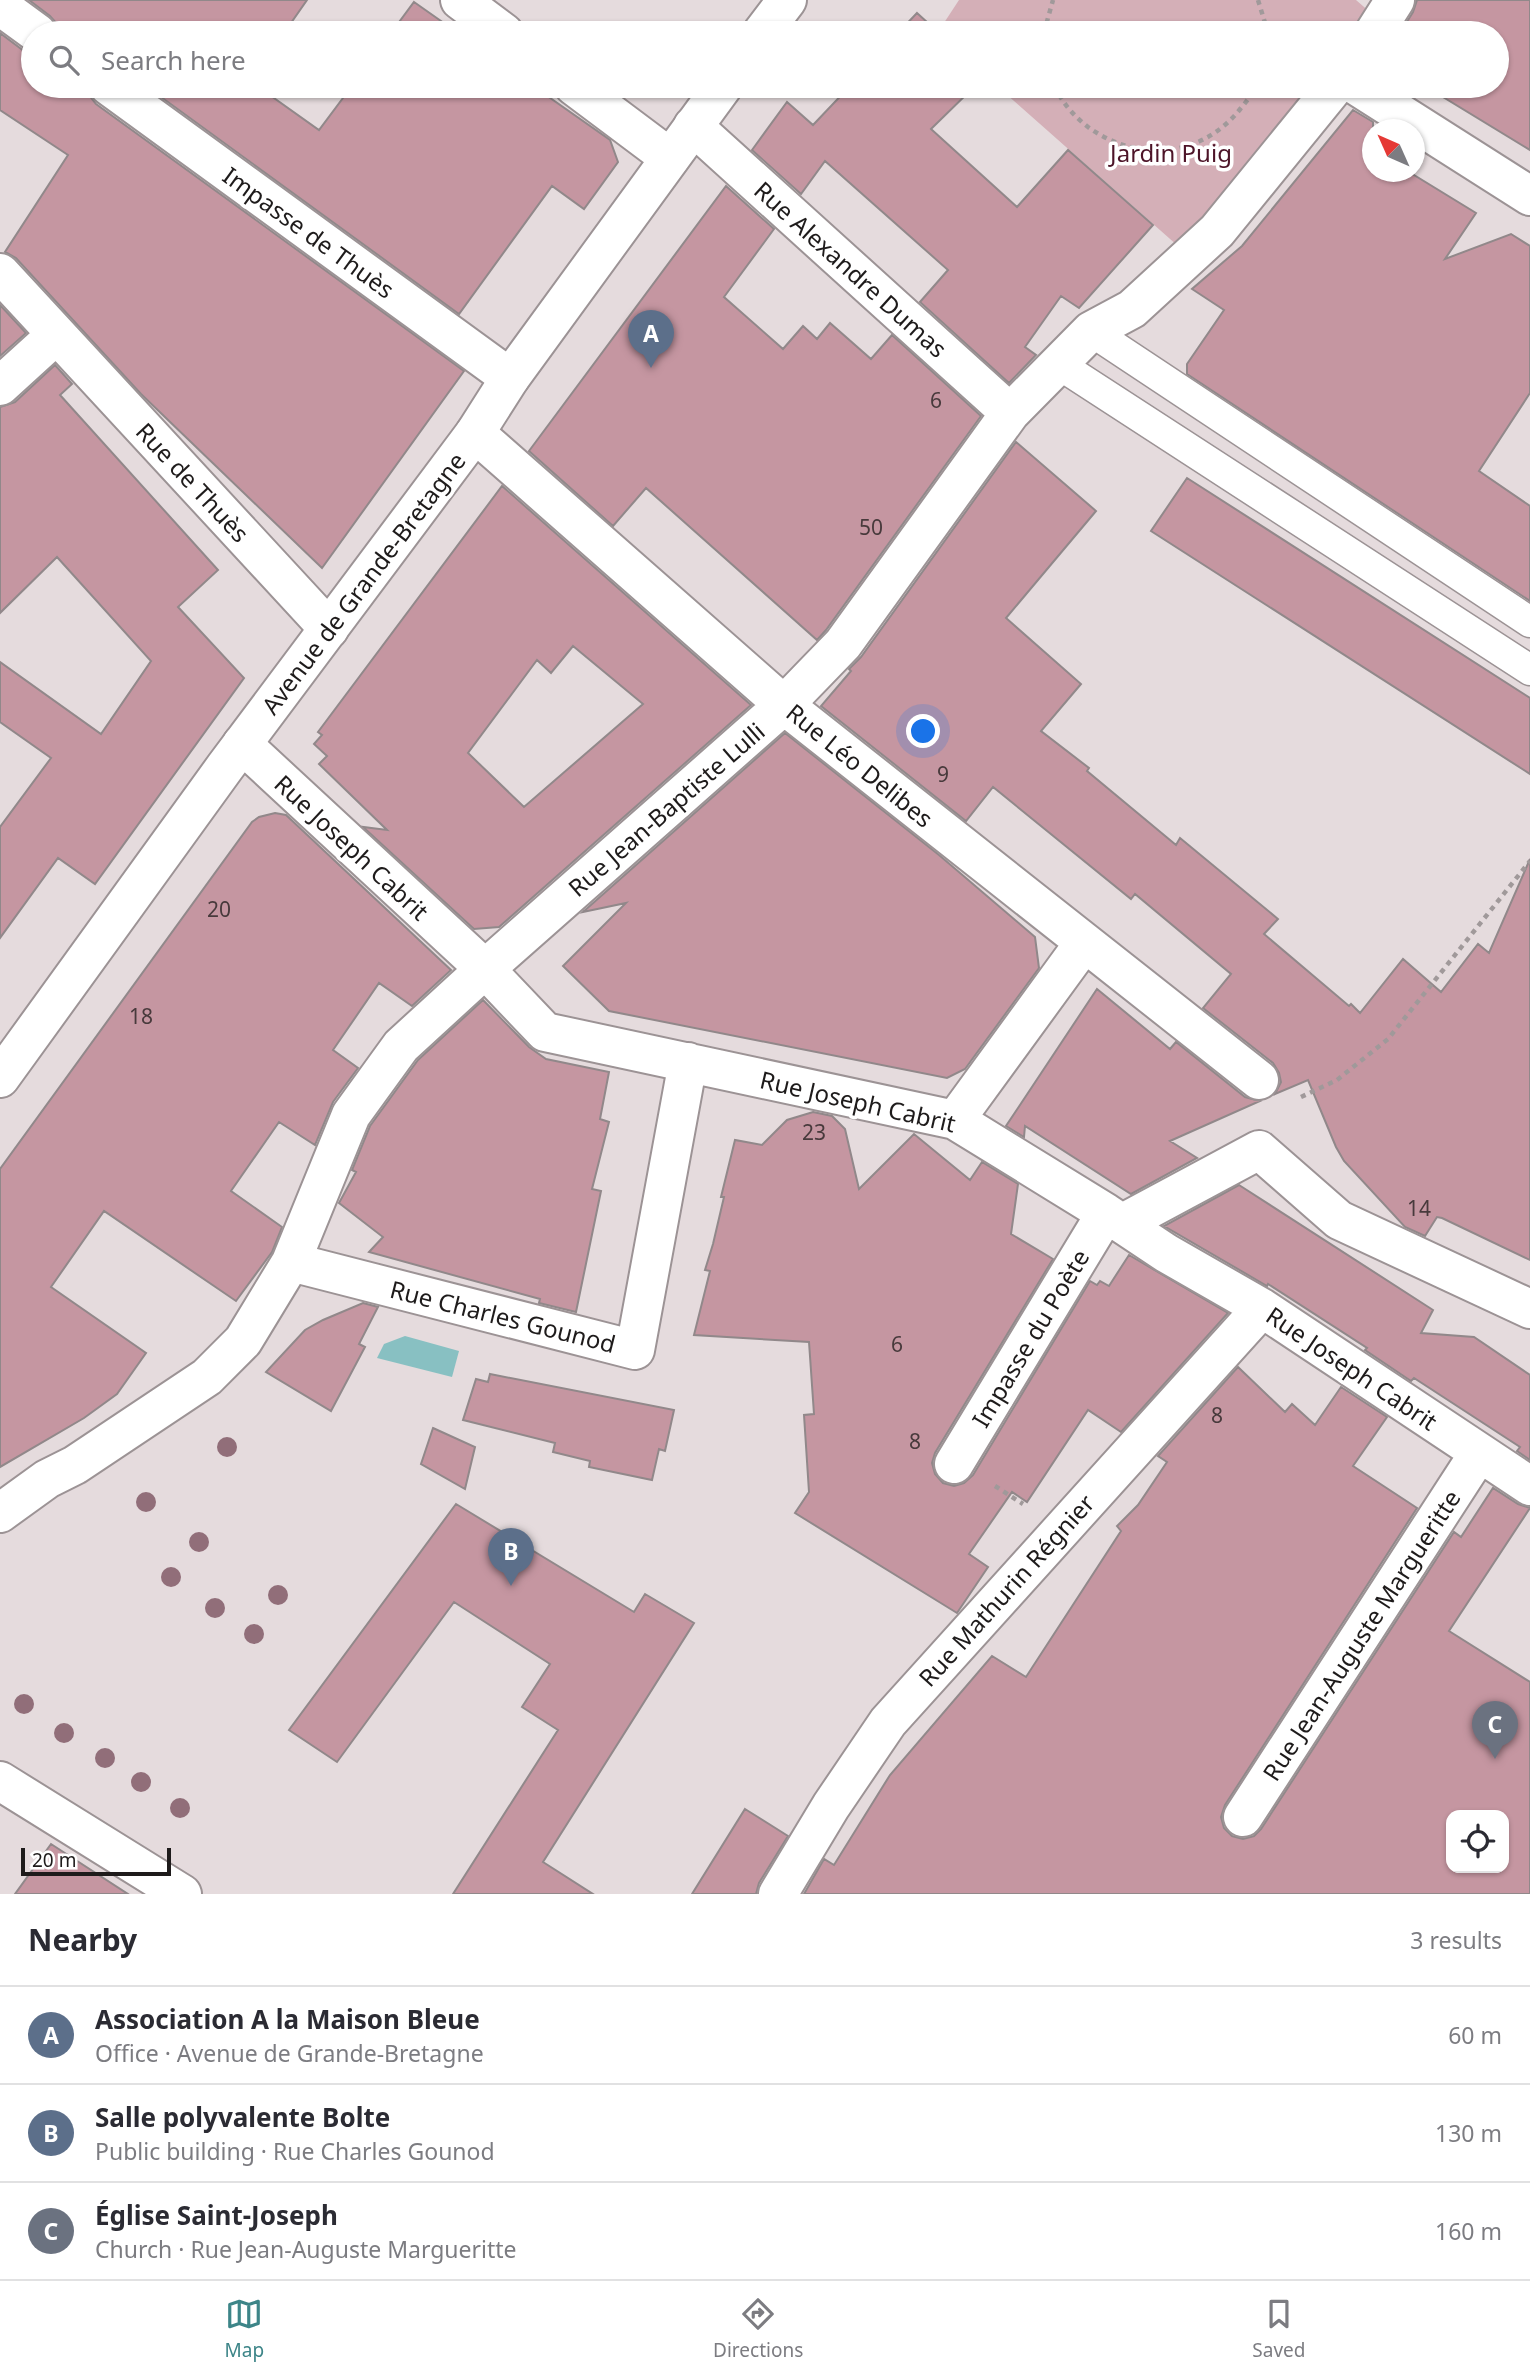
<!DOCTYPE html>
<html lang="en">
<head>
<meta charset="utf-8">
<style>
	body { margin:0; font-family:"Noto Sans",sans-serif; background:#f7f7f7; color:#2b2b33 }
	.controls { position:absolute; right:21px; bottom:21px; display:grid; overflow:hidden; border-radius:14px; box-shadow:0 2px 5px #0004 }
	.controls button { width:63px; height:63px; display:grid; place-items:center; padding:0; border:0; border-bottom:2px solid #e1e1e2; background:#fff; color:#2b2b33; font:35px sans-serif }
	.compass { position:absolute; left:1362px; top:119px; width:63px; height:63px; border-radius:50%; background:#fff; box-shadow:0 2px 5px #0004; rotate:315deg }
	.scale { position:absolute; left:21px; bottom:18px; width:150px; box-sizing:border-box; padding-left:7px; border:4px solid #1e1b1b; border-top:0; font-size:19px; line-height:24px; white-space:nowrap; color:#1e1b1b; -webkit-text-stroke:5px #fff; paint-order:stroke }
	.you { position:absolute; left:924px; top:732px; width:24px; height:24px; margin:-18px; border:5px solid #fff; border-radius:50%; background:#1a73e8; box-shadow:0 0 0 10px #1a73e833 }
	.badge { display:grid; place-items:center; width:46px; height:46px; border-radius:50%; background:#3d8588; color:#fff; font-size:23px; font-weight:700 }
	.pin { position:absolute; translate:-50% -58px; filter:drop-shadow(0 2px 4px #0008) }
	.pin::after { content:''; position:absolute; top:37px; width:24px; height:21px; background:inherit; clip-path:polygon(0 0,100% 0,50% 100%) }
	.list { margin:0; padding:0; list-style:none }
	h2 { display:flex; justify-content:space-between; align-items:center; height:91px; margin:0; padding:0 28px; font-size:30px }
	h2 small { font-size:23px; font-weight:400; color:#7c7c81 }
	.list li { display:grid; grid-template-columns:46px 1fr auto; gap:21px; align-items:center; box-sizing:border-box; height:98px; padding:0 28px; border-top:2px solid #e1e1e2 }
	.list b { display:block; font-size:26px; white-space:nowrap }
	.list p { margin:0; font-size:23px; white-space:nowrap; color:#7c7c81 }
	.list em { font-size:23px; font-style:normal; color:#7c7c81 }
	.icon { flex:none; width:38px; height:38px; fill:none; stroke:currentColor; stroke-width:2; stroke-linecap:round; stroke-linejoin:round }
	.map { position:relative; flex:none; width:1530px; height:1894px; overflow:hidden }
	.search { position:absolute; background:#fff; box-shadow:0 2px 5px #0004; left:21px; right:21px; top:21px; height:77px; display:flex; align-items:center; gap:18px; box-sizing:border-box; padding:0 24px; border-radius:38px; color:#7c7c81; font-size:26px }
	.sheet { height:385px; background:#fff }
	nav { display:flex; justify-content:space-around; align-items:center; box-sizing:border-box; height:98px; border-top:2px solid #e1e1e2; background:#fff; font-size:19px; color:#7c7c81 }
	nav a { display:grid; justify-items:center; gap:4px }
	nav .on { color:#3d8588 }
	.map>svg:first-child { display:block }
	.green { fill:#d4afb7 }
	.water { fill:#88c0c2 }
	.building { fill:#c596a1; stroke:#91888a; stroke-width:2; fill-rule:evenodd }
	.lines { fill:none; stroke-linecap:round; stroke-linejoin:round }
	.lane-casing { stroke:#9c9395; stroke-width:33 }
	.street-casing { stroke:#9c9395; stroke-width:42 }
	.secondary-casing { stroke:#9c9395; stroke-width:42 }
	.path { stroke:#a0999a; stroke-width:4.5; stroke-dasharray:5 5; stroke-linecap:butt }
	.lane { stroke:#fff; stroke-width:30 }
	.street { stroke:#fff; stroke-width:38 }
	.secondary { stroke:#fff; stroke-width:38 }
	.tree { fill:#916e79 }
	.labels { text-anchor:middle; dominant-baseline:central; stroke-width:7; stroke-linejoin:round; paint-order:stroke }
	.number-label { font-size:21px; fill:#483a3c }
	.park-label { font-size:24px; fill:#4d1428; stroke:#fff }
	.street-label { font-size:24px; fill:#1e1b1b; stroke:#fff }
</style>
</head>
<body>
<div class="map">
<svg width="1530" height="1894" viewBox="0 0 1530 1894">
	<rect width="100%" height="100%" fill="#e5dbdd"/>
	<path class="green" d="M959 0H1356L1371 13 1355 33H939L938 32Z
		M997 86H1313L1178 246Z"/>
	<path class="water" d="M405 1336 459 1351 452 1377 377 1358 384 1344Z"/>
	<path class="building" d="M29 0H307L284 33H59L57 24 50 16Z
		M1417 0H1530V150L1425 86H1497V33H1400L1413 12Z
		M414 2 458 33H391Z
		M917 13 939 33H898Z
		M0 33 24 51 33 54V86H87L89 95 96 104 464 371 322 568 141 394 16 258 5 252 68 155 0 110Z
		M146 86H257L319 130 352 86H533L610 140 618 162 584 209 552 186 459 314Z
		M850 86H975L931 129 1017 207 1068 150 1153 225 1079 308 1061 296 1025 347 1036 355 1009 383 920 302 948 270 825 161 801 194 752 150 787 102 813 125Z
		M1353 110 1373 122V172H1409L1476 213 1445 259 1511 234 1530 246V393L1479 471 1530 506V601L1187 374V364L1224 310 1192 289 1242 246Z
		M726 186 774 229 724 297 783 349 803 326 817 339 830 323 871 359 892 335 981 416 826 630 817 640 646 488 613 526 529 451Z
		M0 305 26 333 0 356Z
		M55 365 72 384 60 395 218 570 178 607 244 678 95 884 58 858 0 938V827L51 758 0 722V662L101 734 151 661 57 557 0 613V407L15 402Z
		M1016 442 1096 511 1006 618 1081 684 1041 731 1089 768 1087 771 1176 845 1180 838 1278 919 1264 934 1349 1006 1351 1004 1360 1013 1403 959 1441 992 1478 944 1489 953 1530 859V1260L1442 1218 1437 1217 1425 1236 1405 1227 1344 1161 1336 1147 1308 1080 1275 1094 1281 1082 1279 1073 1273 1063 1203 1008 1231 974 1135 894 1131 899 993 787 966 821 821 706 851 671 849 669 861 657Z
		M1187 478 1530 698V774L1151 531Z
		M502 486 751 705 499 927 474 929 363 827 387 830 319 764 327 756 314 744 322 735 318 732ZM573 646 643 704 524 807 468 753 537 660 551 673Z
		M785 733 939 855 1035 937 1039 968 965 1069 947 1078 609 1011 563 966 626 903 583 912Z
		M275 813 286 815 451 970 412 1006 379 983 333 1050 358 1068 333 1102 315 1145 279 1122 231 1191 282 1227 272 1252 236 1301 104 1211 51 1287 146 1353 117 1394 84 1418 0 1467V1169L252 822 259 817Z
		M1097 989 1170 1049 1176 1042 1245 1097 1260 1101 1170 1141 1197 1158 1131 1194 1025 1126 1024 1137 1006 1126Z
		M483 1000 529 1047 546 1059 609 1072 600 1119 609 1122 592 1189 601 1191 576 1312 539 1303 540 1299 369 1252 383 1237 339 1203 356 1172 352 1170 370 1126 418 1060Z
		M813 1112 832 1116 845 1129 859 1189 914 1134 970 1180 982 1162 1018 1184 1011 1234 1053 1259 935 1453 932 1463 935 1474 943 1483 954 1486 964 1483 973 1475 1090 1281 1097 1285 1100 1281 1109 1286 1129 1255 1228 1313 1121 1432 1088 1410 1027 1502 1012 1492 969 1554 988 1567 957 1613 795 1513 809 1492 804 1415 814 1414 809 1342 694 1335 710 1271 705 1270 713 1244 724 1197H721L735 1140 762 1145 787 1120Z
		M1239 1185 1433 1310 1421 1333 1474 1337 1530 1375V1460L1517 1451 1520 1447 1414 1378 1411 1381 1365 1350 1367 1348 1268 1284 1267 1286 1164 1226Z
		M363 1303 378 1307 359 1344 365 1347 331 1411 266 1372 305 1330 323 1320Z
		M1238 1367 1285 1412 1292 1404 1315 1425 1341 1387 1387 1417 1353 1466 1417 1508 1225 1805 1221 1817 1224 1828 1232 1836 1243 1839 1254 1836 1261 1829 1454 1532 1461 1537 1493 1488 1518 1504 1530 1508 1449 1631 1530 1682V1894H804L824 1859 834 1865 890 1775 992 1656 1026 1677 1121 1531 1117 1526 1138 1505 1167 1462 1158 1456ZM1451 1815H1504V1868H1451Z
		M490 1374 674 1410 665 1451 659 1449 652 1480 589 1467 590 1461 553 1452 555 1443 463 1420 476 1379 488 1382Z
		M433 1428 475 1447 465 1489 421 1464Z
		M456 1504 634 1612 645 1594 694 1623 543 1862 593 1894H453L558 1730 522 1707 550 1664 454 1602 337 1762 289 1730Z
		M745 1809 788 1836 759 1883 756 1894H692Z
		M51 1844 128 1894H15Z"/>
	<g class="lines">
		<g class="lane-casing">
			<path id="lane" d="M1091 331 1530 622
				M1060 365 1530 670"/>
		</g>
		<g class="street-casing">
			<path id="street" d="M460 0 504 33
				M0 6 37 33
				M1374 33 1395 0
				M109 86 510 378
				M574 86 670 158
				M1357 86 1530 196
				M693 126 1010 413
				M0 273 329 629
				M0 386 56 335
				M475 433 784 705 1259 1080
				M242 744 485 969 545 1032 955 1120 1106 1213 1166 1253 1262 1308 1530 1486
				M955 1120 1084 943
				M1123 1223 1259 1150 1339 1220 1530 1309
				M291 1262 635 1350 688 1062
				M954 1464 1106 1213
				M0 1513 47 1479 75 1465 207 1377 243 1341 291 1262 351 1115 401 1046 485 969 784 705 843 644 1010 413 1091 331 1132 309 1217 231 1335 86
				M0 1781 182 1894
				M1243 1817 1479 1453
				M778 1894 831 1806 888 1722 1262 1308"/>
		</g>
		<g class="secondary-casing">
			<path id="secondary" d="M762 33 787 0
				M0 1078 225 767 475 433 510 378 723 86"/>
		</g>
		<path class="path" d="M1258 0 1266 26 1265 33
			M1046 33V25L1053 0
			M1055 86C1061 102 1075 117 1088 127 1138 163 1202 158 1241 108 1247 101 1252 94 1255 86
			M1301 1097 1337 1080 1388 1039 1530 861
			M995 1486 1023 1504"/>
		<use href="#lane" class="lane"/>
		<use href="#street" class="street"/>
		<use href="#secondary" class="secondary"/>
	</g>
	<g class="tree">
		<circle cx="227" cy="1447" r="10"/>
		<circle cx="146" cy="1502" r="10"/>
		<circle cx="199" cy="1542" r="10"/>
		<circle cx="171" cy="1577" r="10"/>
		<circle cx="278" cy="1595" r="10"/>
		<circle cx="215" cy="1608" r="10"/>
		<circle cx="254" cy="1634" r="10"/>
		<circle cx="24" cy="1704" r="10"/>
		<circle cx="64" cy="1733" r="10"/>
		<circle cx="105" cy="1758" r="10"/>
		<circle cx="141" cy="1782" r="10"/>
		<circle cx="180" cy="1808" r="10"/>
	</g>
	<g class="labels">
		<g class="number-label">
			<text x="936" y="400">6</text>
			<text x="871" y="527">50</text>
			<text x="943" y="774">9</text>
			<text x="219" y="909">20</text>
			<text x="141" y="1016">18</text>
			<text x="814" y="1132">23</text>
			<text x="1419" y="1208">14</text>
			<text x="897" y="1344">6</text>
			<text x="1217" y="1415">8</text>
			<text x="915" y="1441">8</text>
		</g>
		<g class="park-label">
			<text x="1171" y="152">Jardin Puig</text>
		</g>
		<g class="street-label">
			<text transform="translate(309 232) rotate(36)">Impasse de Thuès</text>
			<text transform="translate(851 269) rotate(42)">Rue Alexandre Dumas</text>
			<text transform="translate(193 482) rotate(47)">Rue de Thuès</text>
			<text transform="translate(363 583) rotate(-53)">Avenue de Grande-Bretagne</text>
			<text transform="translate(860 765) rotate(39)">Rue Léo Delibes</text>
			<text transform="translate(666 809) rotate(-41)">Rue Jean-Baptiste Lulli</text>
			<text transform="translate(352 847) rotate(43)">Rue Joseph Cabrit</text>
			<text transform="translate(858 1101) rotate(13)">Rue Joseph Cabrit</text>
			<text transform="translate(503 1316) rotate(14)">Rue Charles Gounod</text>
			<text transform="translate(1030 1338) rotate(-59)">Impasse du Poète</text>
			<text transform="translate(1352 1368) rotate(34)">Rue Joseph Cabrit</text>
			<text transform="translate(1006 1590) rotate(-48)">Rue Mathurin Régnier</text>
			<text transform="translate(1361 1635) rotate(-57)">Rue Jean-Auguste Margueritte</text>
		</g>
	</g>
</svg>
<div class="controls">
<button><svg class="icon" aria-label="locate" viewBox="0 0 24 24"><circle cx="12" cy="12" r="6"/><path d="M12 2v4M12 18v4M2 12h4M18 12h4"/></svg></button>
</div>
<svg class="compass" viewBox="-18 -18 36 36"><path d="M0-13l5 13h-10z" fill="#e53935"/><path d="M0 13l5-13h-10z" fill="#7c7c81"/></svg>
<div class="scale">20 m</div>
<div class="you"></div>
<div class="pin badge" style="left:651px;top:368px;background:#5c6f8a">A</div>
<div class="pin badge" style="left:511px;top:1586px;background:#5c6f8a">B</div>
<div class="pin badge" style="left:1495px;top:1759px;background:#6b7280">C</div>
<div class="search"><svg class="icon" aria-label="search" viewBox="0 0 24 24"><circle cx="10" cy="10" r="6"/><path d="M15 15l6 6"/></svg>Search here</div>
</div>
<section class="sheet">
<h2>Nearby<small>3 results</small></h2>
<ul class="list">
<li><span class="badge" style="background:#5c6f8a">A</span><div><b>Association A la Maison Bleue</b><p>Office · Avenue de Grande-Bretagne</p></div><em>60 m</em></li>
<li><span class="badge" style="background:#5c6f8a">B</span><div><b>Salle polyvalente Bolte</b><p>Public building · Rue Charles Gounod</p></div><em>130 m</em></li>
<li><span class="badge" style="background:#6b7280">C</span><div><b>Église Saint-Joseph</b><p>Church · Rue Jean-Auguste Margueritte</p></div><em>160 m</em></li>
</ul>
</section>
<nav>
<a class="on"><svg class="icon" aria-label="map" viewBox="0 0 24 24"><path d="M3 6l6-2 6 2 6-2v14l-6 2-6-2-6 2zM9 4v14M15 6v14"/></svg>Map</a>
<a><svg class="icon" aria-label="directions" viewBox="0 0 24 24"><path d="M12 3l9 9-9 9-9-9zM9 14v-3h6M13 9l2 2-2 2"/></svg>Directions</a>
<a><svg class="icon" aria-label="saved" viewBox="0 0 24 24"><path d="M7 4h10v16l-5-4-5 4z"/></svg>Saved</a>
</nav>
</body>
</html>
